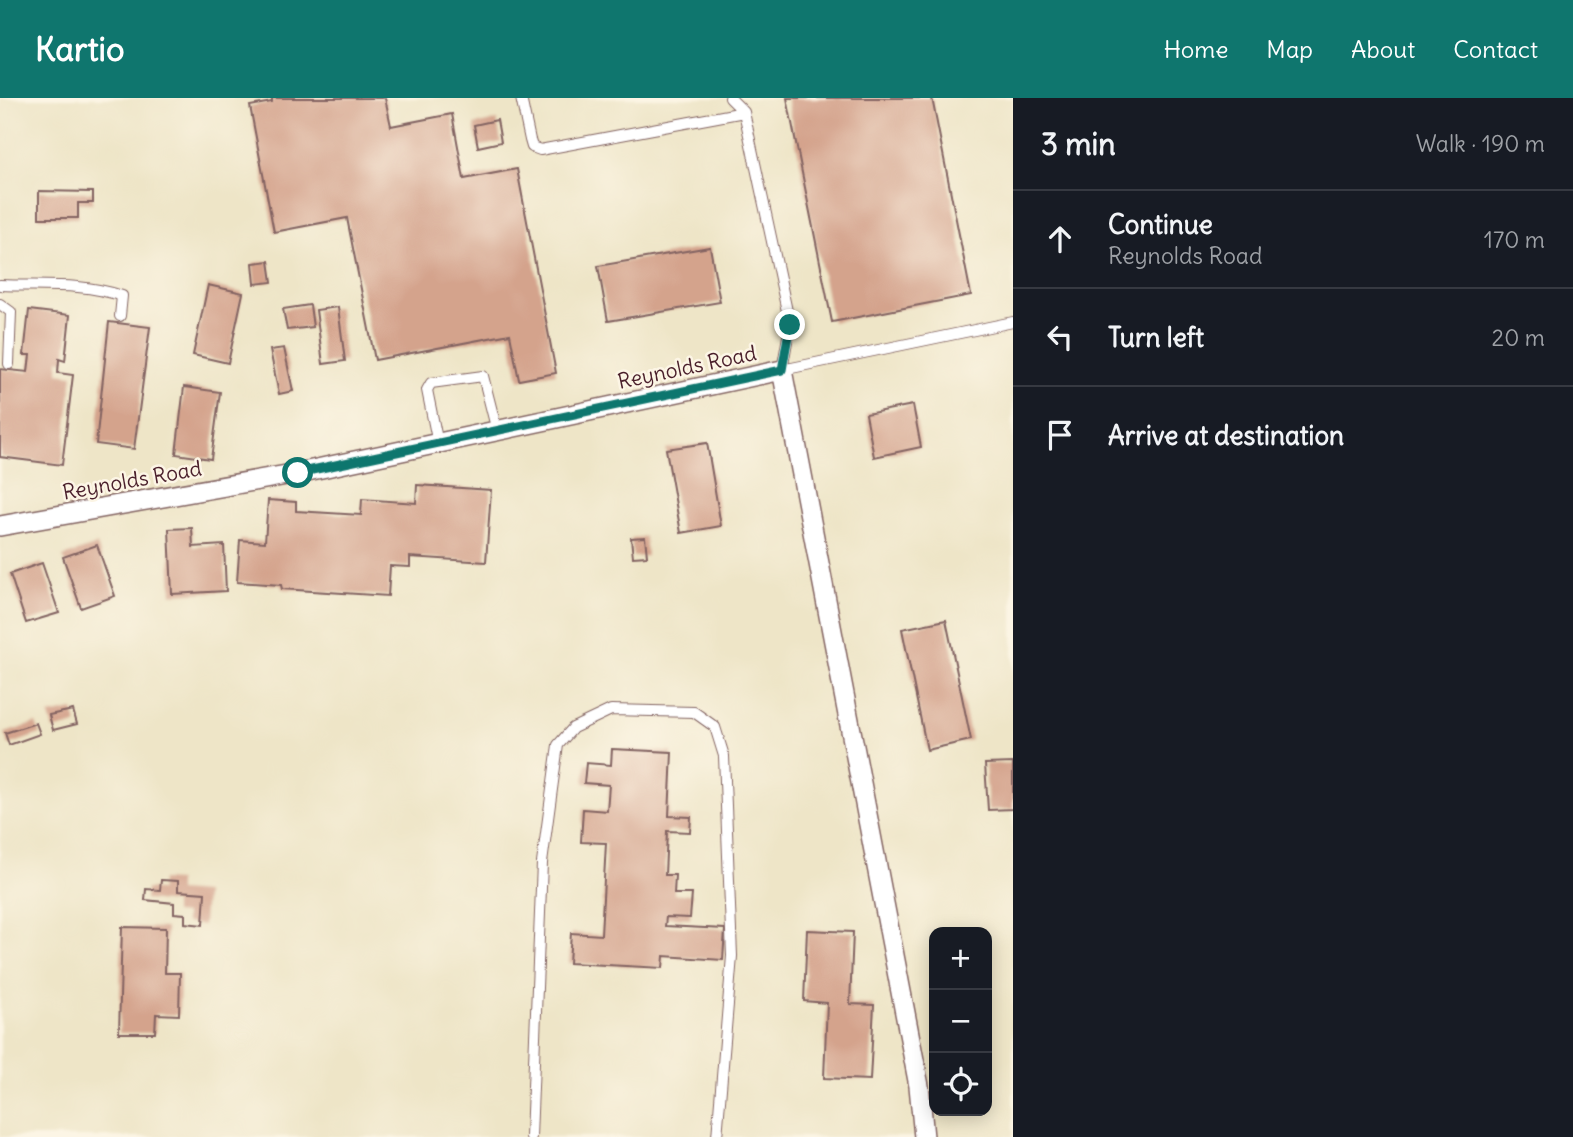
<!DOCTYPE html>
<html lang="en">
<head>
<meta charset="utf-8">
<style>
	body { margin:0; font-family:Delius,sans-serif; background:#242831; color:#f1f3f6 }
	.controls { position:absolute; right:21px; bottom:21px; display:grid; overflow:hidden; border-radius:14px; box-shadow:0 4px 18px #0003 }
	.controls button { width:63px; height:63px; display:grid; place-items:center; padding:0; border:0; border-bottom:2px solid #363941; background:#171b24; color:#f1f3f6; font:35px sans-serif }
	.stop { position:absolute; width:21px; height:21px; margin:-16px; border:5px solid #0f766e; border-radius:50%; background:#fff }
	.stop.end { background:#0f766e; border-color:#fff; box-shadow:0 2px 7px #0008 }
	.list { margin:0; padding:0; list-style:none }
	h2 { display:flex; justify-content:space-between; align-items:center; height:91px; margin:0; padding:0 28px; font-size:30px }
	h2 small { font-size:23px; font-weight:400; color:#9ea1a6 }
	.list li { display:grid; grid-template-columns:46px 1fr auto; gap:21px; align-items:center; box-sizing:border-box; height:98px; padding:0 28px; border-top:2px solid #363941 }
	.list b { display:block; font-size:26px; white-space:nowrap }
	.list p { margin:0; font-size:23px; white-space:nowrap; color:#9ea1a6 }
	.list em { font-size:23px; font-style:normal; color:#9ea1a6 }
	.icon { flex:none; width:38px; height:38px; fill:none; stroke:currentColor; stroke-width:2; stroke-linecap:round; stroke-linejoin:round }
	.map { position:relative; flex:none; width:1013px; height:1039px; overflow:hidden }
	header { display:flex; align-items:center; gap:42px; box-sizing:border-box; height:98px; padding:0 35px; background:#0f766e; color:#fff }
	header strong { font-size:33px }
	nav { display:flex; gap:38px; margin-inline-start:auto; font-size:24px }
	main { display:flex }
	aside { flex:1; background:#171b24 }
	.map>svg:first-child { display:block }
	.building { fill:#d4a38c }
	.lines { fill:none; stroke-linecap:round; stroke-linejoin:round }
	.service-casing { stroke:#836462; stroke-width:12 }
	.minor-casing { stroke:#836462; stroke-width:22 }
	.service { stroke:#fff; stroke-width:10 }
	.minor { stroke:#fff; stroke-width:19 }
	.route { stroke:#0f766e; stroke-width:9 }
	.labels { text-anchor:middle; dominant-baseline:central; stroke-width:5; stroke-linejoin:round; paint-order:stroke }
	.street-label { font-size:21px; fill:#4a1f2b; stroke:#fcf5e5 }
</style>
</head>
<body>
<header>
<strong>Kartio</strong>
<nav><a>Home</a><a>Map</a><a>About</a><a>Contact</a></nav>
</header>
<main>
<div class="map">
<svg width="1013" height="1039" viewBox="0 0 1013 1039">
	<rect width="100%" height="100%" fill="#fcf5e5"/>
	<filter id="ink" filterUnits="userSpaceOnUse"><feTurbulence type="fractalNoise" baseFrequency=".0143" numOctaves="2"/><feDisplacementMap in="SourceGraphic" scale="14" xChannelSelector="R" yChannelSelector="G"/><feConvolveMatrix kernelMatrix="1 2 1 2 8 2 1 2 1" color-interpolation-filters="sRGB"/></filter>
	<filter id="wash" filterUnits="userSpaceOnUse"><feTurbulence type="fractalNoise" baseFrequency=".00686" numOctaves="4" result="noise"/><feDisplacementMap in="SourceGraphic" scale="28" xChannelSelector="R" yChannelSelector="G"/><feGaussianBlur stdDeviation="1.57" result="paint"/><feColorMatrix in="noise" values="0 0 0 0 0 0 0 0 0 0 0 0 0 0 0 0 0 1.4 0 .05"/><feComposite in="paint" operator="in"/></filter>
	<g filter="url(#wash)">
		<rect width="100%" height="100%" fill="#eee5c7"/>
		<g id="blocks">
			<path class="building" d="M272 0H385L391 28 452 16 464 81 517 71 556 275 519 282 510 236 375 262 347 120 274 134 250 8 272 4Z
				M787 0H932L971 197 832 224Z
				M497 22 501 44 478 49 474 27Z
				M39 93 93 94V105H78V120H39Z
				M710 149 720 204 608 223 598 168Z
				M269 163 272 184 255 186 253 165Z
				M208 187 243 195 228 265 193 257Z
				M310 207 313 229 287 232 283 211Z
				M338 209 345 263 323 266 316 212Z
				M29 212 70 217 65 263 59 261 58 275 73 277 62 367 0 359V271L28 274 30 257H24Z
				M109 224 150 229 134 351 96 346Z
				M284 250 293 293 279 296 270 252Z
				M184 289 220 294 211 361 176 356Z
				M913 307 921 349 874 359 866 316Z
				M707 345 721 428 681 435 666 351Z
				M417 387 491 392 486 464 410 459V469L390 468 388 498 282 491 281 487 237 484 240 442 265 444 268 402 296 404V413L361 417 362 401 416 405Z
				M192 430 193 449 224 447 226 493 172 496 169 431Z
				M645 439 647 458 633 459 631 440Z
				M97 447 115 498 81 510 63 459Z
				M42 465 59 515 26 525 10 476Z
				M946 522 971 642 927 652 902 531Z
				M73 612 77 626 53 632 49 617Z
				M36 625 40 636 9 647 5 635Z
				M612 651 672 654 669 718 691 719 690 734 667 733 665 777H675L674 796H692L690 820 666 819 665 828 725 831 723 862 664 858 663 870 569 865 571 835 601 837 606 745 581 744 583 711 607 713 609 687 584 685 586 665 611 667Z
				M1013 665V711L988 712 985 666Z
				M161 782 178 783V793L205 795 203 827 185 825V816L174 815V805L145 802 146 791 160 792Z
				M122 829 166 830 165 875H180L179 917 156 916 155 935H119Z
				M807 832 853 834 850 906 874 907 870 982 824 980 827 905 804 903Z"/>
		</g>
	</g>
	<g filter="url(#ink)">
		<use href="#blocks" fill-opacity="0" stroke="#836462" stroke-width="2"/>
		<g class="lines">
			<g class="service-casing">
				<path id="service" d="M521 0 530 42 532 49 540 52 744 14
					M730 0 744 14 790 227 782 272 1013 224
					M0 187C41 189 82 184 122 198L120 218
					M0 206 11 214 9 266
					M438 346 427 292 431 285 483 278 497 333
					M531 1039 542 765 558 647 573 630 611 612 694 614 715 629 724 658 732 858 717 1039"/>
			</g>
			<g class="minor-casing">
				<path id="minor" d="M0 428 298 375 782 272 919 988 924 1039"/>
			</g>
			<use href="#service" class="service"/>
			<use href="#minor" class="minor"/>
		</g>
	</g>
	<g class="lines" filter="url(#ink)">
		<path class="route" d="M298 375 782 272 790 227"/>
	</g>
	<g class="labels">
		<g class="street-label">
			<text transform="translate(687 269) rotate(-12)">Reynolds Road</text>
			<text transform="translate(132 382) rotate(-10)">Reynolds Road</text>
		</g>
	</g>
</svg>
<div class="controls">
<button>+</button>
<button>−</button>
<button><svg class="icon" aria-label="locate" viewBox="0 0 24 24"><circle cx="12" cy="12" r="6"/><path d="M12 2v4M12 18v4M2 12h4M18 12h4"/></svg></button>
</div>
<div class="stop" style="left:298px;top:375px"></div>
<div class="stop end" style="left:790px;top:227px"></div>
</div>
<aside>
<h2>3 min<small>Walk · 190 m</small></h2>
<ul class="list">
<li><svg class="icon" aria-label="ahead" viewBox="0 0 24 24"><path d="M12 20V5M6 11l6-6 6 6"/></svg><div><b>Continue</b><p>Reynolds Road</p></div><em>170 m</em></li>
<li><svg class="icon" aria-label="left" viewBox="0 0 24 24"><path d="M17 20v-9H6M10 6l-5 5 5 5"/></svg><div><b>Turn left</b></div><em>20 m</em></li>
<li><svg class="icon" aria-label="arrive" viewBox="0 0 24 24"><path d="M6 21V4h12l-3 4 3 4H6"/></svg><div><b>Arrive at destination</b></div></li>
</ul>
</aside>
</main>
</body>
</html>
